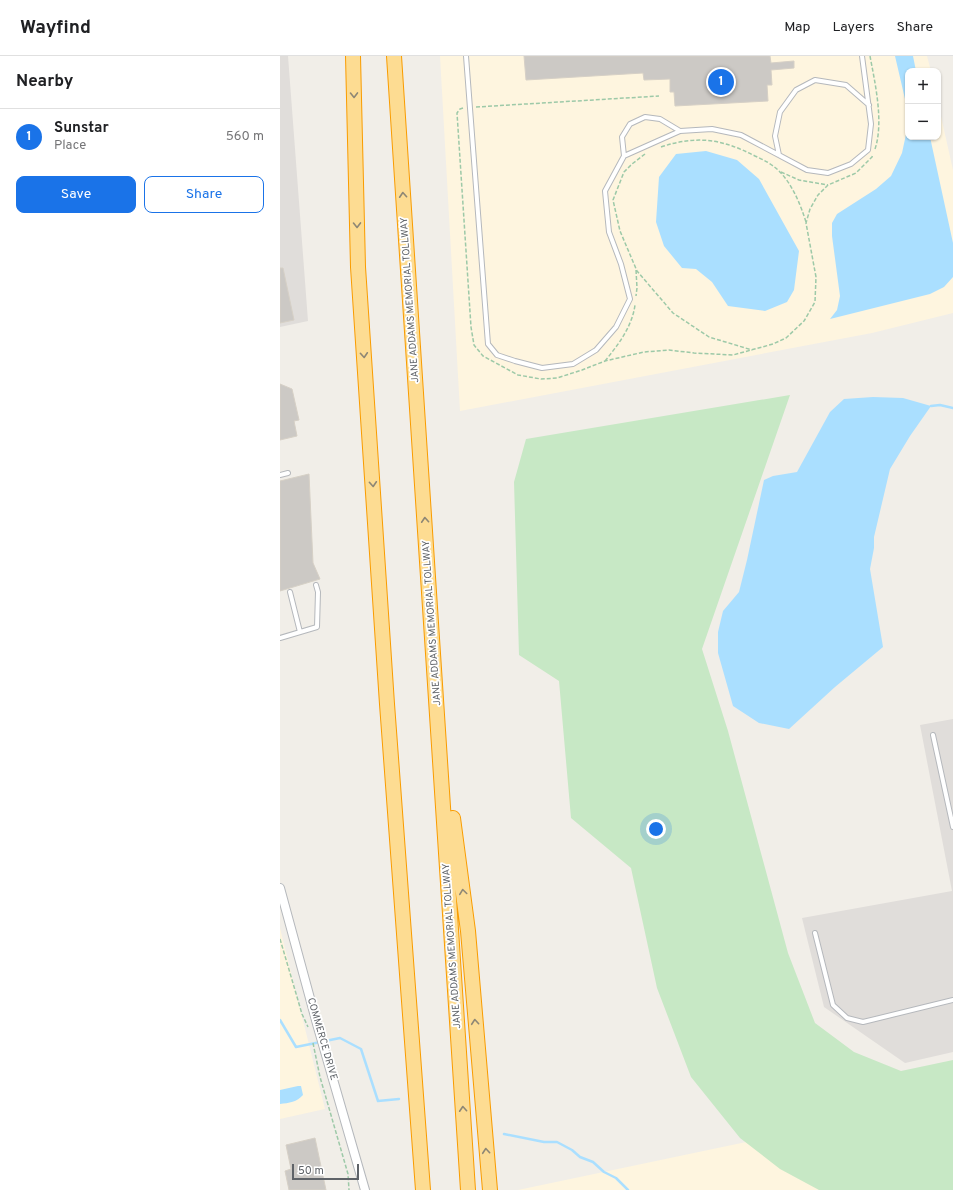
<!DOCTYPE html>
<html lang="en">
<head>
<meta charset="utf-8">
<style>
	body { margin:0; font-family:Overpass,sans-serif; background:#f6f6f6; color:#202124 }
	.controls { position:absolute; right:12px; top:12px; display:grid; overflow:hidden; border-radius:8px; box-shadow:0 1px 3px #0004 }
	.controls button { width:36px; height:36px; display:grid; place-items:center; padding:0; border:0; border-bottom:1px solid #e0e0e0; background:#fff; color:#202124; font:20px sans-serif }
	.scale { position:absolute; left:12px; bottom:10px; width:67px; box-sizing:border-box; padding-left:4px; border:2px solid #5f6368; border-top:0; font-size:11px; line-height:14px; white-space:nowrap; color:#5f6368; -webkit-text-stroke:3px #fff; paint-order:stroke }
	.you { position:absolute; left:376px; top:773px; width:14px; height:14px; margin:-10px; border:3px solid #fff; border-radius:50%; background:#1a73e8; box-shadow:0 0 0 6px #1a73e833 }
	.badge { display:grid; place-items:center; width:26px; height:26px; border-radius:50%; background:#1a73e8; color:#fff; font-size:13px; font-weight:700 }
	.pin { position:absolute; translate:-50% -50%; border:2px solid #fff; box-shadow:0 1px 4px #0006 }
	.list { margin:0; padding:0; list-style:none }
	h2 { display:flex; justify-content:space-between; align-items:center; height:52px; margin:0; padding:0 16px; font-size:17px }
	h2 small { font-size:13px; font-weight:400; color:#757577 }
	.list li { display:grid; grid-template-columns:26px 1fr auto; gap:12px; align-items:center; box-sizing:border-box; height:56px; padding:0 16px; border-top:1px solid #e0e0e0 }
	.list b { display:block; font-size:15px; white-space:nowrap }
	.list p { margin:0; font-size:13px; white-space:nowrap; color:#757577 }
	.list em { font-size:13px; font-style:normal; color:#757577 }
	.actions { display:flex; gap:8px; padding:12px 16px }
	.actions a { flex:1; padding:9px 0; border:1px solid #1a73e8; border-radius:8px; text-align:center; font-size:14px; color:#1a73e8 }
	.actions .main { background:#1a73e8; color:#fff }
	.map { position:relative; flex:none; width:673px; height:1134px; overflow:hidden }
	header { display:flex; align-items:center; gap:24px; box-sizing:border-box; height:56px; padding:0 20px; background:#fff; border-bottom:1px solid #e0e0e0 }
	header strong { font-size:19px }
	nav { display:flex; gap:22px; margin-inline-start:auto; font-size:14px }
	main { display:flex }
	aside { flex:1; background:#fff }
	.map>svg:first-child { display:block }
	.commercial { fill:#fef5df }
	.industrial { fill:#e0ddda }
	.green { fill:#c7e8c5 }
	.water { fill:#aadfff }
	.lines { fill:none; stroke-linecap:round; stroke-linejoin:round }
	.stream { stroke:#aadfff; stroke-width:2.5 }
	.building { fill:#ccc9c5; stroke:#d6d0c6 }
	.lane-casing { stroke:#b5b8bc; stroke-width:6 }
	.street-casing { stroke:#b5b8bc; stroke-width:10 }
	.highway-casing { stroke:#f99c00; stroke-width:16 }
	.path { stroke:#9dc9a8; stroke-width:1.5; stroke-dasharray:4 2; stroke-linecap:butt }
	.lane { stroke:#fff; stroke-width:4 }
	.street { stroke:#fff; stroke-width:8 }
	.highway { stroke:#fddc92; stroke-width:14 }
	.oneway { stroke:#8e8775 }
	.labels { text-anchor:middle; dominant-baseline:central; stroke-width:3.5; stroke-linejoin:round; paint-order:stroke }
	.street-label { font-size:10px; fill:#5f6368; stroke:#fff }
</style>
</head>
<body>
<header>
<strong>Wayfind</strong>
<nav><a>Map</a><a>Layers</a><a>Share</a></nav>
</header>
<main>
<aside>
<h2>Nearby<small></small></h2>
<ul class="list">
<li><span class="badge">1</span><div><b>Sunstar</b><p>Place</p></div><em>560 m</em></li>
</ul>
<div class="actions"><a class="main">Save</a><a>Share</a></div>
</aside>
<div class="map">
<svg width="673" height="1134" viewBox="0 0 673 1134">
	<rect width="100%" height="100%" fill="#f1eee8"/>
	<path class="commercial" d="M160 0H647L651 15H628V81H658V47L673 114V257L592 277 180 355Z
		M0 872 45 1053 0 1063Z
		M618 1054 673 1134H238Z"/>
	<path class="industrial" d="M0 0H8L28 265 0 271Z
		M673 663V996L625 1007 544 951 522 862 672 835 640 669Z"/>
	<path class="green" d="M510 339 422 593 448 675 508 897 535 967 574 996 621 1015 673 1004V1134H539L500 1113 460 1082 411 1021 377 932 351 812 291 762 279 625 239 599 234 426 246 383Z"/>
	<path class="water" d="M615 0H633L636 15H628V81H650L673 187V221L664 231 650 238 550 263 557 254 560 240 552 180V167L557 158 596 133 611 120 622 97 628 69 625 43Z
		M426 95 457 104 479 123 519 195 514 234 507 246 485 255 448 250 432 226 416 213 402 212 384 190 376 166 379 121 396 98Z
		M593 341 623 342 651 350 630 380 610 413 594 481V492L590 513 603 591 555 631 509 673 479 667 453 650 438 597V576L443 555 459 536 467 504 484 424 493 420 517 416 550 356 564 343Z
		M18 1030H21L23 1039C17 1046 9 1047 0 1048V1034Z"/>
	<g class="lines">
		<path class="stream" d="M651 350 660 349 673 352
			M0 964 16 991 60 982 81 993 98 1045 119 1043
			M224 1078 264 1086H277L292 1094 300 1101 313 1106 324 1116 336 1122 348 1134"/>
	</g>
	<path class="building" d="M244 0H490L491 7 514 5V12L491 14 492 29H487L488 45 395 50 394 36H390V23L364 24 363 17 246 24Z
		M0 212H3L14 264 0 267Z
		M0 328 12 333 19 364 14 365 17 380 0 384Z
		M29 418 33 507 40 523 0 535V425Z
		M35 1082 46 1134H9L5 1115 11 1113 6 1089Z"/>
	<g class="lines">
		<g class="lane-casing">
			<path id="lane" d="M186 0 208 288 217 299 235 305 262 312 293 308 316 294 336 271 350 243 341 208 329 176 325 135 344 100 400 75 432 73 461 79 527 114 548 117 571 108 588 94 591 68 582 0
				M499 99 495 80 500 56 516 34 535 24 566 29 589 49
				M344 100 342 81 350 68 365 61 380 63 400 75
				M0 419 8 417
				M10 536 20 576
				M0 582 37 571 38 536 36 529
				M653 679 673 771
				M535 877 553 949 567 962 583 966 673 944"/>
		</g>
		<g class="street-casing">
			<path id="street" d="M0 832 37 968 85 1134"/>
		</g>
		<g class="highway-casing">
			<path id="highway" d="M73 0 78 211 107 648 143 1134
				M114 0 188 1134
				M173 762 188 875 210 1134"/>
		</g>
		<path class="path" d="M590 0C595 27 604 66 595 93
			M196 51 379 40
			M183 52 180 53 177 57 191 271 194 289 203 300 238 319 261 323 277 322 302 314 325 305 364 296 389 294 414 297 453 299 493 288 506 282 524 265 535 246 536 221 526 167 530 153 538 139 548 129 576 117 592 101 593 98
			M381 91C417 79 442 83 475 100 484 104 492 108 499 115 512 128 520 147 526 166
			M365 98 352 108 344 116 333 144 340 175 357 215 393 257 429 281 472 294
			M501 116 519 124 548 129
			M356 214 357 232 356 240
			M325 305C338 289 352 271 355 249
			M0 883 22 958 28 971
			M33 987 40 1021 68 1118 69 1134"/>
		<use href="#lane" class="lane"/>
		<use href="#street" class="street"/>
		<use href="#highway" class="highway"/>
	</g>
	<defs><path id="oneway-chevron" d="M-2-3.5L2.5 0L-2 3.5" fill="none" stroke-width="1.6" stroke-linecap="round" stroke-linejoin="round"/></defs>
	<g class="oneway">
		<use href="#oneway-chevron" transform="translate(74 39) rotate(89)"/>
		<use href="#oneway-chevron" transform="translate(123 139) rotate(-94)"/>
		<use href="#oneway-chevron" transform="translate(77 169) rotate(89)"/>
		<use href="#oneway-chevron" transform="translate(84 299) rotate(86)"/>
		<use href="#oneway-chevron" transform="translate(93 428) rotate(86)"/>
		<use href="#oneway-chevron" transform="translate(145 464) rotate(-94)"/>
		<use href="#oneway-chevron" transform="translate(183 836) rotate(-98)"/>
		<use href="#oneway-chevron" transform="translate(195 966) rotate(-95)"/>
		<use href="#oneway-chevron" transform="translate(183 1053) rotate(-94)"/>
		<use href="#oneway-chevron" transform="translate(206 1095) rotate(-95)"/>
	</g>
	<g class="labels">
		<g class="street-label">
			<text transform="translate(130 244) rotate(-94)">JANE ADDAMS MEMORIAL TOLLWAY</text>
			<text transform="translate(152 567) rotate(-94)">JANE ADDAMS MEMORIAL TOLLWAY</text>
			<text transform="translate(172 890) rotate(-94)">JANE ADDAMS MEMORIAL TOLLWAY</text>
			<text transform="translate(42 983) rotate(74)">COMMERCE DRIVE</text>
		</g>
	</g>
</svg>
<div class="controls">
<button>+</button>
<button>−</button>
</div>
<div class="scale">50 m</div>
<div class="you"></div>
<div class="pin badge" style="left:441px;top:26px">1</div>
</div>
</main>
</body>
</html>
